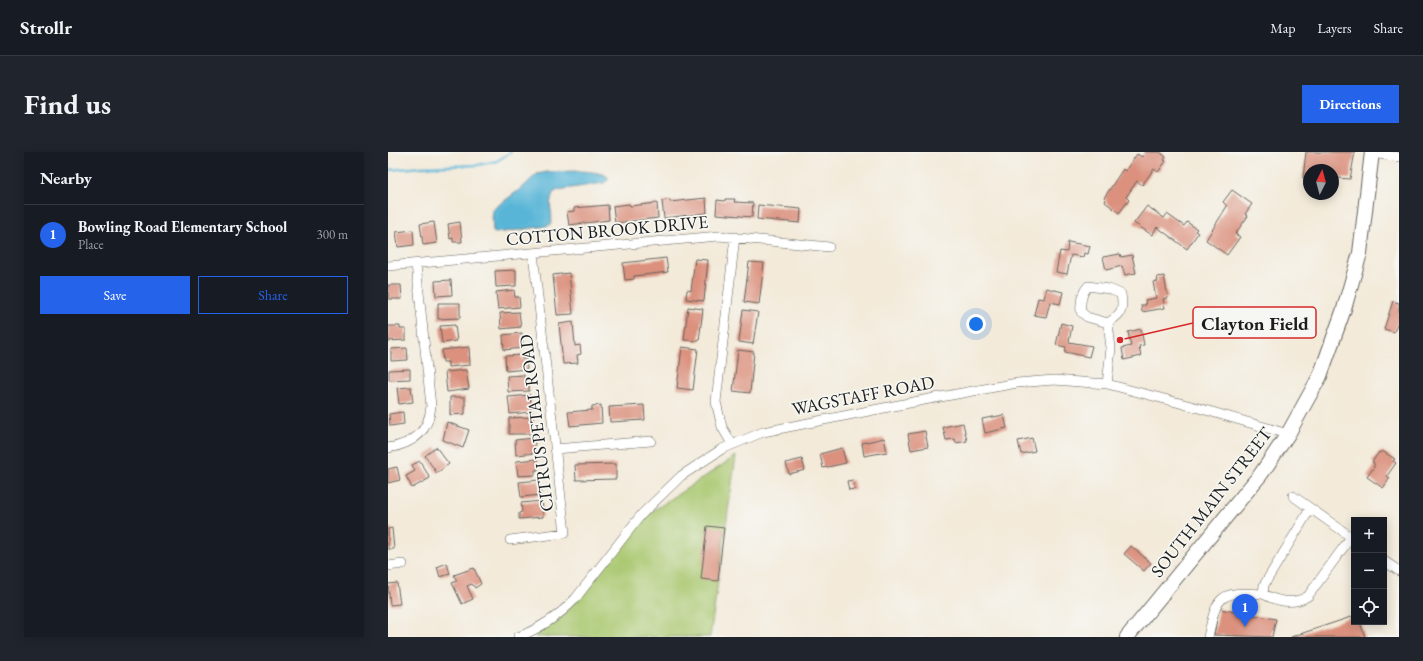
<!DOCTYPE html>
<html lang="en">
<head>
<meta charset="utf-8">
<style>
	body { margin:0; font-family:"EB Garamond",serif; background:#20242c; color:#f1f3f6 }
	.controls { position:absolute; right:12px; bottom:12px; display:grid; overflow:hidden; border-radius:0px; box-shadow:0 2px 10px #0003 }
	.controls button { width:36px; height:36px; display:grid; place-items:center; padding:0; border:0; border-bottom:1px solid #363941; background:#171b24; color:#f1f3f6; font:20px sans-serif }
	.compass { position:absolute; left:915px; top:12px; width:36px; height:36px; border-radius:50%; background:#171b24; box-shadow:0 2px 10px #0003; rotate:6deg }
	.you { position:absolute; left:588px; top:172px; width:14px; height:14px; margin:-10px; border:3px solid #fff; border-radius:50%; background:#1a73e8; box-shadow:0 0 0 6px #1a73e833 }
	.badge { display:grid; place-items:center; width:26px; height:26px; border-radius:50%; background:#2563eb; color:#fff; font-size:13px; font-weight:700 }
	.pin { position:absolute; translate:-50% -33px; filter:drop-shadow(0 1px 2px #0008) }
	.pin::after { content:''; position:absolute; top:21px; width:14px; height:12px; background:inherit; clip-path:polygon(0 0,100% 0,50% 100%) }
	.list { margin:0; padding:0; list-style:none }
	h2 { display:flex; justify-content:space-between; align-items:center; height:52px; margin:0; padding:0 16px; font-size:17px }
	h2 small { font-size:13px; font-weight:400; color:#9ea1a6 }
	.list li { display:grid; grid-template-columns:26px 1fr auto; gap:12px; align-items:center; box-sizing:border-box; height:60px; padding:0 16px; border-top:1px solid #363941 }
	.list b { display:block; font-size:15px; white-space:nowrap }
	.list p { margin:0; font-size:13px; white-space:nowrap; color:#9ea1a6 }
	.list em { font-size:13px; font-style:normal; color:#9ea1a6 }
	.actions { display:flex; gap:8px; padding:12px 16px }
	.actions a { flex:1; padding:9px 0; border:1px solid #2563eb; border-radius:0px; text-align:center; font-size:14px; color:#2563eb }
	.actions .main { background:#2563eb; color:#fff }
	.icon { flex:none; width:22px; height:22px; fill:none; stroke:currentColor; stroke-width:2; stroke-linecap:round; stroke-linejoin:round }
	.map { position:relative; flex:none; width:1011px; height:485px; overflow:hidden; border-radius:0px }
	header { display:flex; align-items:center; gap:24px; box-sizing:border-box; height:56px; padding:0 20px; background:#171b24; border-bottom:1px solid #363941 }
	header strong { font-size:19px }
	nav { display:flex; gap:22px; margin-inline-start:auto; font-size:14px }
	.intro { display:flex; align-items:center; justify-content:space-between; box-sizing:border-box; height:96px; padding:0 24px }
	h1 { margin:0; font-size:28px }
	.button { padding:10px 18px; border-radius:0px; background:#2563eb; color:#fff; font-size:14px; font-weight:700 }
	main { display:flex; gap:24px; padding:0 24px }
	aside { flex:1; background:#171b24; border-radius:0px; box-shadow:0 2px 10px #0003 }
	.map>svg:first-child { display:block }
	.green { fill:#a9c76e; stroke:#627245 }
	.water { fill:#59b5d7; stroke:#3a687a }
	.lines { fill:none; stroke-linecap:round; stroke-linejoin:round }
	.stream { stroke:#59b5d7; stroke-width:2.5 }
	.building { fill:#db917e }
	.minor-casing { stroke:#67645e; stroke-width:10 }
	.trunk-casing { stroke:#67645e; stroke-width:16 }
	.minor { stroke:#fff; stroke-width:9 }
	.trunk { stroke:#fff; stroke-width:14 }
	.labels { text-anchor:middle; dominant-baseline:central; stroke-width:3.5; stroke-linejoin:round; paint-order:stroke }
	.street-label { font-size:18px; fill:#1c1c1c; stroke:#f6f6f2 }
	.leader { fill:none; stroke:#d62828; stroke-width:1.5 }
	.callout-dot { fill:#d62828; stroke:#f6f6f2; stroke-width:1.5 }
	.callout { fill:#f6f6f2; stroke:#d62828; stroke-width:1.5 }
	.callout-label { font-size:19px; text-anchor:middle; font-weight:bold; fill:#1c1c1c }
</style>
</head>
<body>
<header>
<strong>Strollr</strong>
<nav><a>Map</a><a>Layers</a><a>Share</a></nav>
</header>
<div class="intro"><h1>Find us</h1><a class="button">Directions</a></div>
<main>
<aside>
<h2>Nearby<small></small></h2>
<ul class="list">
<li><span class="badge">1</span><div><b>Bowling Road Elementary School</b><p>Place</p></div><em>300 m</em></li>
</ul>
<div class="actions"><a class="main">Save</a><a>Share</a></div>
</aside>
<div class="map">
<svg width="1011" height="485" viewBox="0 0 1011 485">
	<rect width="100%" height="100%" fill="#f6f6f2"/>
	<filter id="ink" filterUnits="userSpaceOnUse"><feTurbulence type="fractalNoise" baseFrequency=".025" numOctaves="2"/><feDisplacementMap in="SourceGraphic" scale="8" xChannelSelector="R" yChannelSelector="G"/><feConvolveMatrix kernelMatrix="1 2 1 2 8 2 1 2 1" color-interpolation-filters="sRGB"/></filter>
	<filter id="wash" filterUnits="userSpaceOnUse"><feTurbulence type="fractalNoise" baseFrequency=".012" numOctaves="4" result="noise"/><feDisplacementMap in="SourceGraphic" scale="16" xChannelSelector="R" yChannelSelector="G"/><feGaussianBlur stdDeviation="0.9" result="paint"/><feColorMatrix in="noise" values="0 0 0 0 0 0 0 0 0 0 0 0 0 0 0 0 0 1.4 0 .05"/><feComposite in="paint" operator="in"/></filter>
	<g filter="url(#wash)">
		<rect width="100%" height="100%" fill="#f3ead9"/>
		<path class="green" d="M348 304 322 485H147L197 437 254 366Z"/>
		<path class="water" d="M159 20C175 20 207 16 220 25V28L216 31 170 38 165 41C159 55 166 61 163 72L159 74 108 81 105 80 104 58 135 35 149 22Z"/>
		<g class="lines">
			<path class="stream" d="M0 18 34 15 90 13 109 9 123 0"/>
		</g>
		<g id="blocks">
			<path class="building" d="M757 0H772L778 5 776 8 778 9 770 20 766 17 754 33 749 29 738 45 741 48 731 61 717 50 718 48 716 46 735 17 737 19 749 2 754 5Z
				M918 0H967L962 27 948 26V29H945V18H921V27L915 26Z
				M844 38 864 52 857 62 860 64 847 82 852 85 839 103 818 88 839 54 835 50Z
				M318 46 319 61 276 66 274 49 282 48V50Z
				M337 47H347L346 50 365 51 364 65 328 62 329 48 337 49Z
				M269 51 270 66 227 71 225 54 241 52 242 54Z
				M220 53 221 68 181 73 179 60 186 59V56Z
				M370 53 413 57 412 71 369 67Z
				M759 54 776 66 779 62 796 74 799 70 809 77 807 79 810 81 799 97 769 75 764 83 746 71Z
				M46 70 49 91 35 93 32 72Z
				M72 70 74 90H65V86L62 87 60 72Z
				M25 78 26 93 10 95 8 80Z
				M680 90 702 94 700 102 696 101 695 105 683 103 679 122 668 120 672 99 679 100Z
				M732 102 733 105 744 103 748 121 737 123 734 114 718 118 715 105Z
				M278 106 280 120 246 124V127L237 128 235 111Z
				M307 107 320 108 316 149 298 147 299 138 303 139Z
				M361 110 376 111 371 152 356 150Z
				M128 118V134L108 135 107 119Z
				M181 121 185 162 169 163 165 123Z
				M776 124 780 146 775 147 777 156 754 160 753 153H758L757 148 768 146 765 130 770 129 769 125Z
				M63 128 64 143 48 144 47 129Z
				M0 133H13L14 147H0Z
				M658 136 675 140 672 152 662 150 658 165 646 163 650 146 656 147Z
				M126 138 127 145H131L132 155 110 157 108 140Z
				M1005 149 1011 151V173L1009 172 1006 180 996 177Z
				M50 151H72V166L50 167Z
				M300 155 315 157 311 189 296 188Z
				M355 158 370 160 365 192 351 190Z
				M131 160 133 175 113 177 112 161Z
				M185 170 187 194 192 193 193 202 189 203 190 211 175 212 171 172Z
				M673 171 684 174 681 190 704 194 701 205 677 200 678 195 668 193Z
				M67 173 69 189 54 191 52 174Z
				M0 174H12V177H18V188L0 189Z
				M753 177 756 193 751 194 753 204 736 208 734 196 743 194 740 180Z
				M134 181 135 196 116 198 115 183Z
				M81 195 82 213 60 215V210H55L54 198Z
				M294 195 310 197 305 238 289 236Z
				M19 196 20 208 3 209V197Z
				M350 198 366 200 362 241 345 239Z
				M134 203V207H138L139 217 118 219 117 204Z
				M22 217V227L1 228V218Z
				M78 218 81 237 59 240 57 220Z
				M136 223V228H141V239L120 240 119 224Z
				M23 235 25 250 11 252 9 236Z
				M142 243 144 260 122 262 120 245Z
				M62 245H77V262L62 263Z
				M213 253 214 271 182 274 180 260 204 258V254Z
				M256 253 257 268 222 270 221 255Z
				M15 260 16 272 2 274 1 262Z
				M616 263 619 276 597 281 594 267Z
				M145 265V282H121V266Z
				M59 270 81 278 75 296 55 288Z
				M575 271 579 289 568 291 567 287 558 288 555 275Z
				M537 279 540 295 523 298 520 282Z
				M146 286 148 301 128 303 127 288Z
				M496 286 499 300 476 304 474 291Z
				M644 286 647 299 633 302 630 289Z
				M48 295 61 312 49 321 37 304Z
				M454 296 458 311 435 316 432 302Z
				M994 299 1007 307 1005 309 1008 311 999 324 1002 326 995 336 979 325 986 315V311L984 310 991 300 993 301Z
				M149 307 150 318H147V323L130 324 128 309Z
				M414 307 417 318 401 322 398 311Z
				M32 309 42 326 24 336 18 324 27 319 24 313Z
				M228 312V327L188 328 187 313Z
				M9 315 12 328 0 331V317Z
				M151 328 153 343 133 345 131 330Z
				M465 328 467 337 461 338 459 329Z
				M154 349 155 365 131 367V361L134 360 133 351Z
				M319 374 336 376 330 429 313 427Z
				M4 376 6 397H0V377Z
				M743 394 763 411 756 419 736 402Z
				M59 411 62 422 52 425 49 415Z
				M86 416 93 432 87 436 84 432 79 434 85 447 74 452 64 431 69 429 66 423Z
				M9 431 12 452 2 453 0 432Z
				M831 457 888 467 884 485 826 483Z
				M966 464V470H972L977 485H903Z"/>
		</g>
	</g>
	<g filter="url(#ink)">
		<use href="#blocks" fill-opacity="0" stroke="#67645e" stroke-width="1"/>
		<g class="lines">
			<g class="minor-casing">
				<path id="minor" d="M984 1 1011 5
					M0 114 331 84 441 95
					M719 232 723 196 720 171C733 162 736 159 733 142L721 137 700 134C693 142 692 150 693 160L699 165 720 171
					M344 292 334 275 328 250 347 85
					M0 296C25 292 41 280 43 254L28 112
					M167 297 263 289
					M905 344 966 387
					M922 357 876 433 875 442C890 450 906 453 920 444L963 385
					M122 388 177 381 145 101
					M996 409 1011 419
					M0 414 15 412
					M130 485C153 476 170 465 187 447L253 363 293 324 334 297 375 280 536 248 629 231 666 228 719 232 807 255 900 282
					M820 485C829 443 831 439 875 442"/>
			</g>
			<g class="trunk-casing">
				<path id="trunk" d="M739 485 873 322 900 282 932 224 956 157 972 101 984 0"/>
			</g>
			<use href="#minor" class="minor"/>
			<use href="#trunk" class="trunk"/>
		</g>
	</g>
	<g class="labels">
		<g class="street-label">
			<text transform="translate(219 78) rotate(-5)">COTTON BROOK DRIVE</text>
			<text transform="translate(475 243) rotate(-11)">WAGSTAFF ROAD</text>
			<text transform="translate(148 271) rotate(-97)">CITRUS PETAL ROAD</text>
			<text transform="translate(823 350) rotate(-52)">SOUTH MAIN STREET</text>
		</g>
	</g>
	<path class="leader" d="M732 188L805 171"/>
	<circle class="callout-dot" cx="732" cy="188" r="4"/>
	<rect class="callout" x="805" y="155" width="123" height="31" rx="4"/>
	<g class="callout-label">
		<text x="867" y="178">Clayton Field</text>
	</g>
</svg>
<div class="controls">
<button>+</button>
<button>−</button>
<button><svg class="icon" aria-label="locate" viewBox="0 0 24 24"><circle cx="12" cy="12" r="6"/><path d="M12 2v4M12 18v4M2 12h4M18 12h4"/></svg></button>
</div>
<svg class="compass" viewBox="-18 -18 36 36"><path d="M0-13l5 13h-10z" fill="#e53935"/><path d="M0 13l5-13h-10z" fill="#9ea1a6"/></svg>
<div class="you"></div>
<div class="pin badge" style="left:857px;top:475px">1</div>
</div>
</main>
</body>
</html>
